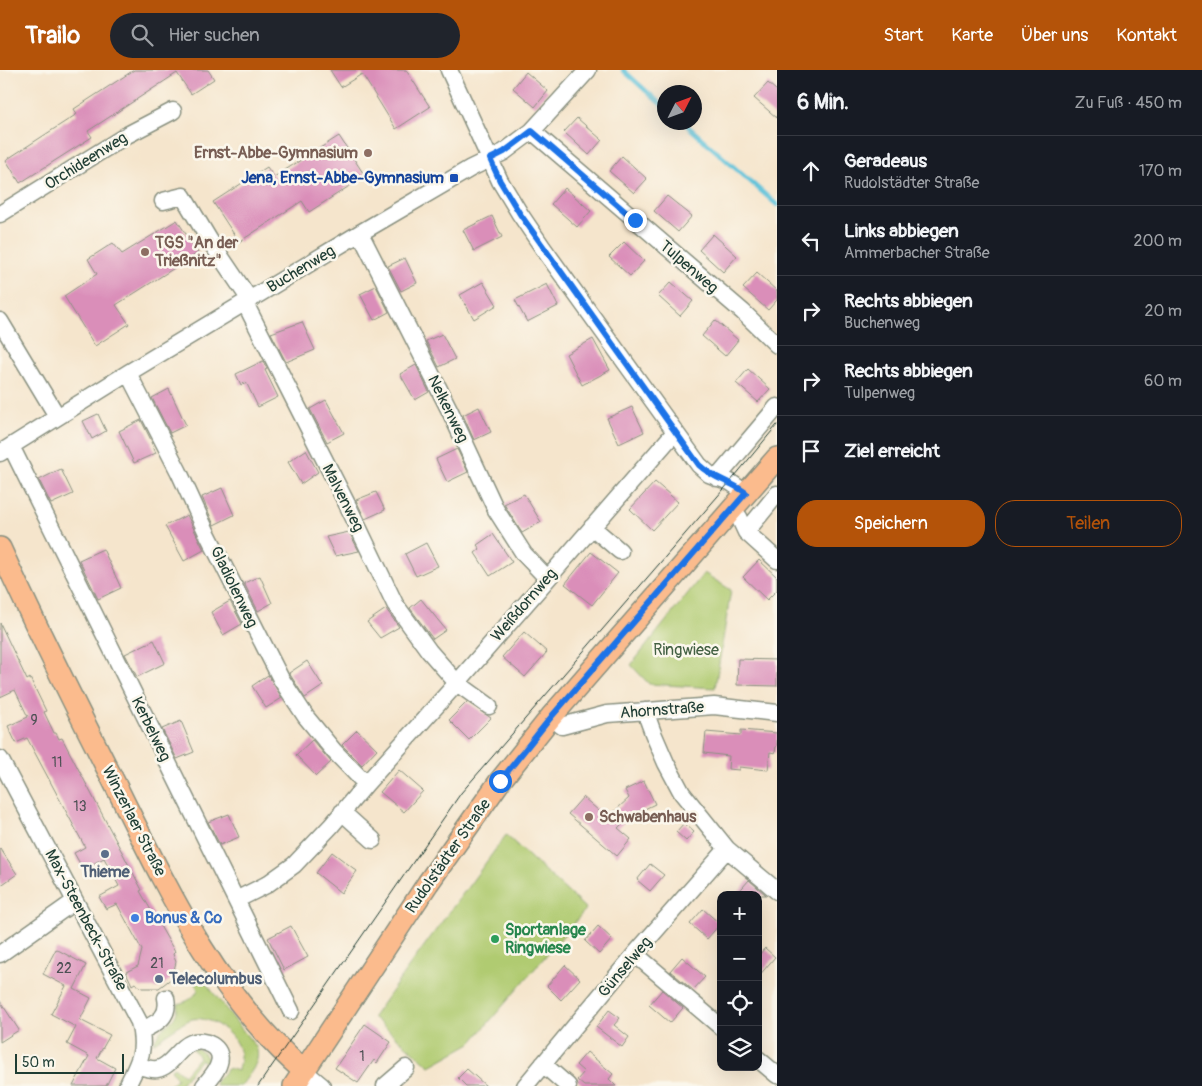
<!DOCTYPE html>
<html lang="de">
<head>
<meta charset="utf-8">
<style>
	body { margin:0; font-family:Pangolin,sans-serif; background:#20242c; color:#f1f3f6 }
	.controls { position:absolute; right:15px; bottom:15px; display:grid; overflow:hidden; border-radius:10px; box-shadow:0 5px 20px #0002 }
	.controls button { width:45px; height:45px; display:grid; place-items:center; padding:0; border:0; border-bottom:1px solid #363941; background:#171b24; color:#f1f3f6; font:25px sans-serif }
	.compass { position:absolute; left:657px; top:15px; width:45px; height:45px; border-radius:50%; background:#171b24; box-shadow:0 5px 20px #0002; rotate:48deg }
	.scale { position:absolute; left:15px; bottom:12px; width:109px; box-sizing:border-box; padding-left:5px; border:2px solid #1f3d34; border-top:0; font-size:14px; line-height:18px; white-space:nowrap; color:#1f3d34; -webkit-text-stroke:4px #fbf7ec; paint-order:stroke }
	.stop { position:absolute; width:15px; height:15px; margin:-11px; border:4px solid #1a73e8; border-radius:50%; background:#fff }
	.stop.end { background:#1a73e8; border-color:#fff; box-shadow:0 1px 5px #0008 }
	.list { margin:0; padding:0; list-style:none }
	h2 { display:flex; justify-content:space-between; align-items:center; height:65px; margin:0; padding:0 20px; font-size:21px }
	h2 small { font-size:16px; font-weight:400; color:#9ea1a6 }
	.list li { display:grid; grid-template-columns:32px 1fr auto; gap:15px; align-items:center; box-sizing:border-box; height:70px; padding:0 20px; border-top:1px solid #363941 }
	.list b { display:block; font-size:19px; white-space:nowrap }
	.list p { margin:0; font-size:16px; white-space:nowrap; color:#9ea1a6 }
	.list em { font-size:16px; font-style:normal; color:#9ea1a6 }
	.actions { display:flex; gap:10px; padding:15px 20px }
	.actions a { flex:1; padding:11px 0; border:1px solid #b45309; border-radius:20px; text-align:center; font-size:18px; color:#b45309 }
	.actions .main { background:#b45309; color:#fff }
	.icon { flex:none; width:28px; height:28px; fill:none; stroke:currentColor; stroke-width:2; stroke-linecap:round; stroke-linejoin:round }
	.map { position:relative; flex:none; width:777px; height:1016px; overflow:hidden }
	header { display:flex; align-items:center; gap:30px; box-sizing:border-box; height:70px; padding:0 25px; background:#b45309; color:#fff }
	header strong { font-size:24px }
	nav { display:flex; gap:28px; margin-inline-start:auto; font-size:18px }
	.search { width:350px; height:45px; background:#20242c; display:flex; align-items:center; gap:12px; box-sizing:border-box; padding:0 18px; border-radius:28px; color:#9ea1a6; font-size:19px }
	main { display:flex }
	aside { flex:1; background:#171b24 }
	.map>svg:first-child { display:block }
	.green { fill:#b0cb71; stroke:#688452 }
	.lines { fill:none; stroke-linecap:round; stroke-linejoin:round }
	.stream { stroke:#5bc1d9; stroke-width:4.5 }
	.building { fill:#da8eb9 }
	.minor-casing { stroke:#8a9180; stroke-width:19 }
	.major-casing { stroke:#8a9180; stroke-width:24 }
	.minor { stroke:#fff; stroke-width:16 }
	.major { stroke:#fbbb8d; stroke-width:21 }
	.tram { stroke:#1f3d34; stroke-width:1 }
	.route { stroke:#1a73e8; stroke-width:6 }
	.education-dot { fill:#8d6e63; stroke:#fbf7ec; stroke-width:2 }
	.transit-dot { fill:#1a4fb4; stroke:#fbf7ec; stroke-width:2 }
	.service-dot { fill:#5c6f8a; stroke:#fbf7ec; stroke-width:2 }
	.shop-dot { fill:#3f7fe0; stroke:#fbf7ec; stroke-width:2 }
	.leisure-dot { fill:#2e9e5b; stroke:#fbf7ec; stroke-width:2 }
	.labels { text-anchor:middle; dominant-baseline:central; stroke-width:5; stroke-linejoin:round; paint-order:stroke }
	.number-label { font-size:14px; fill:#4e5155 }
	.education-label { font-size:16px; font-weight:bold; fill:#785e54; stroke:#fbf7ec; text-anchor:start }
	.street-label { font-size:16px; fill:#1f3d34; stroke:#fbf7ec }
	.transit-label { font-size:16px; font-weight:bold; fill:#164399; stroke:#fbf7ec; text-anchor:end }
	.park-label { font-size:16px; fill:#436043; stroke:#fbf7ec }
	.service-label { font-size:16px; font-weight:bold; fill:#4e5e75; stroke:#fbf7ec }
	.shop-label { font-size:16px; font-weight:bold; fill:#366cbe; stroke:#fbf7ec; text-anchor:start }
	.leisure-label { font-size:16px; font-weight:bold; fill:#27864d; stroke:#fbf7ec; text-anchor:start }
</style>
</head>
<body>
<header>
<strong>Trailo</strong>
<div class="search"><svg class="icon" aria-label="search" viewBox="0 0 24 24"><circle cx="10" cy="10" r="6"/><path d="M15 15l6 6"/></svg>Hier suchen</div>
<nav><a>Start</a><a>Karte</a><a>Über uns</a><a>Kontakt</a></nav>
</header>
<main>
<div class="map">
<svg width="777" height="1016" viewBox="0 0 777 1016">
	<rect width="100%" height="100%" fill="#fbf7ec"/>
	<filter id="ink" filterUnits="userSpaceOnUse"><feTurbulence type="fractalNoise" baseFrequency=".02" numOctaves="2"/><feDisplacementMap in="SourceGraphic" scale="10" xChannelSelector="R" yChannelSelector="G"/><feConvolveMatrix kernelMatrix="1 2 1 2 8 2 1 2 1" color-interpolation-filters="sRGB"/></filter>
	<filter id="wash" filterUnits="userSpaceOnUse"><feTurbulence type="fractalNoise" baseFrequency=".0096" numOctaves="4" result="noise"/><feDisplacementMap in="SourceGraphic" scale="20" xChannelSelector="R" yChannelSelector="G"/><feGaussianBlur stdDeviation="1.12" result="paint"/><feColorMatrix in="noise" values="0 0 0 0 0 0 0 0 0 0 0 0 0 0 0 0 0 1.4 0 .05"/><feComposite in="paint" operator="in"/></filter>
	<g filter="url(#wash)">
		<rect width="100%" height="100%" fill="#f5e5cc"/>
		<path class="green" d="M704 503 731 520 715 618 649 614 631 595Z
			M506 765 586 839 471 973 430 996 373 947C416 885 462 826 506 765Z
			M201 907 256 977C262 992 249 1004 241 1016H216L215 1013 228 998 238 1001C238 997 240 993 240 989 242 968 213 945 192 949 184 951 161 968 153 973 155 970 157 966 159 963 168 951 177 952 178 934 188 931 193 929 198 920L195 913Z
			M192 978H196L204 983 209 991 208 995 201 989 179 1016H169L177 1009 171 999 174 997 184 1005 199 987Z"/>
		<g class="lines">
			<path class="stream" d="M623 0 664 37
				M683 52 777 135"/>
		</g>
		<g id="blocks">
			<path class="building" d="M134 0H208L214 9 191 24 177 3 88 61 92 67 20 113 6 90 77 44 74 39Z
				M330 0H406L430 37 396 59 362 4 341 17Z
				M526 2 548 21 535 37 513 18Z
				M768 13 777 21V48L754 28Z
				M577 48 602 70 589 85 564 62Z
				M339 66 365 106 309 142 302 131 239 172 213 132 267 97 274 107Z
				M622 86 647 109 634 123 609 101Z
				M565 118 591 141 577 157 551 134Z
				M667 126 692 146 678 162 654 141Z
				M492 146 502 167 474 181 463 160Z
				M177 150 198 183 116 235 129 254 95 276 64 226 97 204 88 189 113 173 122 184Z
				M713 164 737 186 723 202 699 180Z
				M624 172 644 191 630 206 609 187Z
				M405 188 417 213 401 221 388 196Z
				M757 203 777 221V230L768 240 743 218Z
				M483 212 497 235 474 249 460 225Z
				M671 212 693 231 680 246 658 226Z
				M547 214 558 236 527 252 515 230Z
				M376 216 389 242 374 250 360 224Z
				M715 250 738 270 725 286 702 266Z
				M302 252 315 280 286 292 271 263Z
				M442 264 455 289 439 297 426 271Z
				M593 269 610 300 582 315 566 284Z
				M263 291 267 299 265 300 278 327 258 337 246 312 241 315 236 304Z
				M416 295 429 322 415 330 400 304Z
				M748 299 770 319 758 332 736 313Z
				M169 319 186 355 170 363 152 328Z
				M326 330 344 363 327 372 310 339Z
				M479 337 491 362 474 370 463 345Z
				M632 337 644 362 619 374 607 348Z
				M98 344 106 361 92 369 83 351Z
				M141 350 152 372H151L156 383 134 393 119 361Z
				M457 379 468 402 447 412 436 389Z
				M306 380 318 402 301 414 288 392Z
				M61 399 73 424 51 434 39 410Z
				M655 412 678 432 652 460 630 439Z
				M222 418 234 445 214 455 202 427Z
				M376 422 385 440 365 449 356 430Z
				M524 424 541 452 522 463 504 434Z
				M187 445 204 480 184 491 165 456Z
				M349 462 359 481 335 486 326 467Z
				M493 464 512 492 490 506 475 483 480 479 477 475Z
				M426 473 438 496 416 506 405 484Z
				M103 479 121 518 98 529 79 490Z
				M591 482 618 503 592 535 565 514Z
				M759 490 777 507V520L767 530 743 507Z
				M260 506 272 533 258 541 244 513Z
				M421 529 446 560 433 569 410 538Z
				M230 531 242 554 223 565 211 542Z
				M386 539 399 557 380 568 367 552Z
				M0 553 27 610 30 608 46 641 44 642 54 663H56L59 669 62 668 142 820 140 821 175 882 173 884 176 892 172 908 159 918H142L135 913 132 915 126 902 138 896 142 880 117 834 106 839 99 827 119 816 104 788 83 799 74 783 85 777 27 668 16 673 8 656 28 647 15 620 0 627Z
				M524 562 547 582 525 607 502 587Z
				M154 570 165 593 137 607 125 584Z
				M738 589 777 590V616L737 615Z
				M307 591 323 616 305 628 289 603Z
				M268 605 282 628 266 638 252 616Z
				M467 632 491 648 469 670 449 650Z
				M181 651 194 682 177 689 162 659Z
				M357 660 377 679 362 695 342 675Z
				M741 660 777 663V676H776L775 683 770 682 768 700 739 697V700L728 699 729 686 704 683 706 662 741 665Z
				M312 670 331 692 316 706 296 685Z
				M399 700 423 721 404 742 380 722Z
				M644 711 655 734 630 746 618 758 631 769 617 786 568 744 583 727 607 748 629 728 625 720Z
				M229 744 239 767 220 775 208 752Z
				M684 753 694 762 686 771 676 762Z
				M0 778 17 804 0 816Z
				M332 782 357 801 341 823 316 803Z
				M650 794 664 805 650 821 637 810Z
				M749 810 766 825H736Z
				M703 839 720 854 707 869 690 854Z
				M291 856 308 887 284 900 268 868Z
				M598 856 612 869 599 884 585 871Z
				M765 878 775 887 758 907V886Z
				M56 879 86 895 74 919 91 928 80 950 110 965 97 988 115 998 106 1016H73L89 986 67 974 76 957 51 944 66 916 43 904Z
				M682 887 705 907 693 920 670 901Z
				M565 895 580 909 561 930 547 916Z
				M662 920 683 938 670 953 649 935Z
				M0 931 19 960 0 972Z
				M609 940 620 948 614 955 629 967 622 977 596 957Z
				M365 954 391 972 377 993 374 990 358 1013 335 998Z
				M587 982 613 1004 609 1009 616 1016H584L577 1010 584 1002 576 995Z
				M467 999 486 1016H466L458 1008Z"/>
		</g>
	</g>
	<g filter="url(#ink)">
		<use href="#blocks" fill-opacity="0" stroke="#8a9180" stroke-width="1"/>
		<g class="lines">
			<g class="minor-casing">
				<path id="minor" d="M449 0 500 111 520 144 543 178 699 395 709 404 730 412 746 423
					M532 61 743 242 777 275
					M163 131 183 126 210 171 250 230
					M0 144 127 65 173 41
					M360 163 450 341 496 440 524 484 547 508
					M245 233 348 436 395 534 429 581 457 613 489 636
					M0 251 57 346
					M128 303 179 402 206 461 281 609 306 647 334 681 366 714
					M11 376 291 941
					M0 383 128 303 360 163 471 98 504 82 532 61 588 0
					M717 408 777 337
					M732 439 739 447 746 462 777 490
					M592 457 620 481
					M746 462 777 424
					M645 641 653 663 666 693 682 723 727 779 777 821
					M551 647 562 656 607 644 714 636 777 643
					M0 689 139 952C146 981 140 990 127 1016
					M342 742 373 770
					M236 830 266 815 294 795 331 756 366 714 457 613 675 362
					M0 884 75 831
					M635 884 721 957
					M141 961C156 953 170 948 166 928
					M758 989 777 1005
					M543 994 568 1016
					M138 996C143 997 151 1000 157 999 171 997 178 978 191 973 204 968 224 977 219 993 217 1002 209 1009 204 1016
					M304 1001 322 1016
					M385 1016 406 998
					M525 1016 635 884 727 779"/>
			</g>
			<g class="major-casing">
				<path id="major" d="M0 478C35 555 73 631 111 706 163 810 214 924 304 1001
					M294 1016 428 813 500 711 551 647 777 388"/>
			</g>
			<use href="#minor" class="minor"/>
			<use href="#major" class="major"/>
			<path class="tram" d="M258 1016 461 723 730 412 777 355"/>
		</g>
	</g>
	<g class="lines" filter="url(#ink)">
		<path class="route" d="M500 711 552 646 746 423C729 410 715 410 699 395L520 144 500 111 490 89 504 82 532 61 635 150"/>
	</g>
	<g class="education-dot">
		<circle cx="368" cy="83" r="5"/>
		<circle cx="145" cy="182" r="5"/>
		<circle cx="589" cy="747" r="5"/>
	</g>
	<rect class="transit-dot" x="449" y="103" width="10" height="10" rx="2.5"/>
	<g class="service-dot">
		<circle cx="105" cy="784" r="5"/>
		<circle cx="159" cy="909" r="5"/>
	</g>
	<circle class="shop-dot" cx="135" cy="848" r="5"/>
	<circle class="leisure-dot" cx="495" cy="869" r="5"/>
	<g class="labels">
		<g class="number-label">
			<text x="34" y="650">9</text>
			<text x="57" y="692">11</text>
			<text x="80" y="736">13</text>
			<text x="157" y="893">21</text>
			<text x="64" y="898">22</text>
			<text x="362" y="986">1</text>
		</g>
		<g class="education-label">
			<text x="358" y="83" text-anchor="end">Ernst-Abbe-Gymnasium</text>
			<text x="155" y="173">TGS "An der<tspan x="155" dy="18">Trießnitz"</tspan></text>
			<text x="599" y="747">Schwabenhaus</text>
		</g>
		<g class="street-label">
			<text transform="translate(86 91) rotate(-32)">Orchideenweg</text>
			<text transform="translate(689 197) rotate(41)">Tulpenweg</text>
			<text transform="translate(301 199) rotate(-31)">Buchenweg</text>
			<text transform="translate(448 339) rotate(64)">Nelkenweg</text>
			<text transform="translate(343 428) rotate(63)">Malvenweg</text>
			<text transform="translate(234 517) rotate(64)">Gladiolenweg</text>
			<text transform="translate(524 535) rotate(-49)">Weißdornweg</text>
			<text transform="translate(662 640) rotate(-4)">Ahornstraße</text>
			<text transform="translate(151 659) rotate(64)">Kerbelweg</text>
			<text transform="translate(134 751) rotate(63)">Winzerlaer Straße</text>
			<text transform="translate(448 786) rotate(-55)">Rudolstädter Straße</text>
			<text transform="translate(86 850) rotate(62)">Max-Steenbeck-Straße</text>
			<text transform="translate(625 897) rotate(-50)">Günselweg</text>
		</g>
		<g class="transit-label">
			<text x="444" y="108">Jena, Ernst-Abbe-Gymnasium</text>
		</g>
		<g class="park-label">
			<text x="686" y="580">Ringwiese</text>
		</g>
		<g class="service-label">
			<text x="105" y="802">Thieme</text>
			<text x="169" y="909" text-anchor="start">Telecolumbus</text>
		</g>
		<g class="shop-label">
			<text x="145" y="848">Bonus &amp; Co</text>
		</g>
		<g class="leisure-label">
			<text x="505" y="860">Sportanlage<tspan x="505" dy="18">Ringwiese</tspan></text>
		</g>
	</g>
</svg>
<div class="controls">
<button>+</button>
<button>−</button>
<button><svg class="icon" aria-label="locate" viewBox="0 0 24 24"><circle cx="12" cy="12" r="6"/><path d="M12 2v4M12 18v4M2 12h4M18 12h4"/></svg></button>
<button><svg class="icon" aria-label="layers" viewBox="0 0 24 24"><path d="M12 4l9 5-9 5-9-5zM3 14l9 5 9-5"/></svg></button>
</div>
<svg class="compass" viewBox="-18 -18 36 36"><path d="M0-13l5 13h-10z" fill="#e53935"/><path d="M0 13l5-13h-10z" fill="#9ea1a6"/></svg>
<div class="scale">50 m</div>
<div class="stop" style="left:500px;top:711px"></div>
<div class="stop end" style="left:635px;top:150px"></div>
</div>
<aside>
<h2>6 Min.<small>Zu Fuß · 450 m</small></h2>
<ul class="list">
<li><svg class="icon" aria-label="ahead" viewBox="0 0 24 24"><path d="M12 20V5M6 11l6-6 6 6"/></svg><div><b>Geradeaus</b><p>Rudolstädter Straße</p></div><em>170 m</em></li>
<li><svg class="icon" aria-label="left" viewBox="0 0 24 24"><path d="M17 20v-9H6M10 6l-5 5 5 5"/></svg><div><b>Links abbiegen</b><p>Ammerbacher Straße</p></div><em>200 m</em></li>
<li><svg class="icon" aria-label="right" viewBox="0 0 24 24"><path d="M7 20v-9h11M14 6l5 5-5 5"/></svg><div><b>Rechts abbiegen</b><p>Buchenweg</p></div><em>20 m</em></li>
<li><svg class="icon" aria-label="right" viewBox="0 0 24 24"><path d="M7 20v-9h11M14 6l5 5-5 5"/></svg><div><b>Rechts abbiegen</b><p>Tulpenweg</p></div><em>60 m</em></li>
<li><svg class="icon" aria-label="arrive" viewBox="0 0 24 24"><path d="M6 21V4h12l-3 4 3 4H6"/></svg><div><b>Ziel erreicht</b></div></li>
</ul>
<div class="actions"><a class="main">Speichern</a><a>Teilen</a></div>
</aside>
</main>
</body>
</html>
